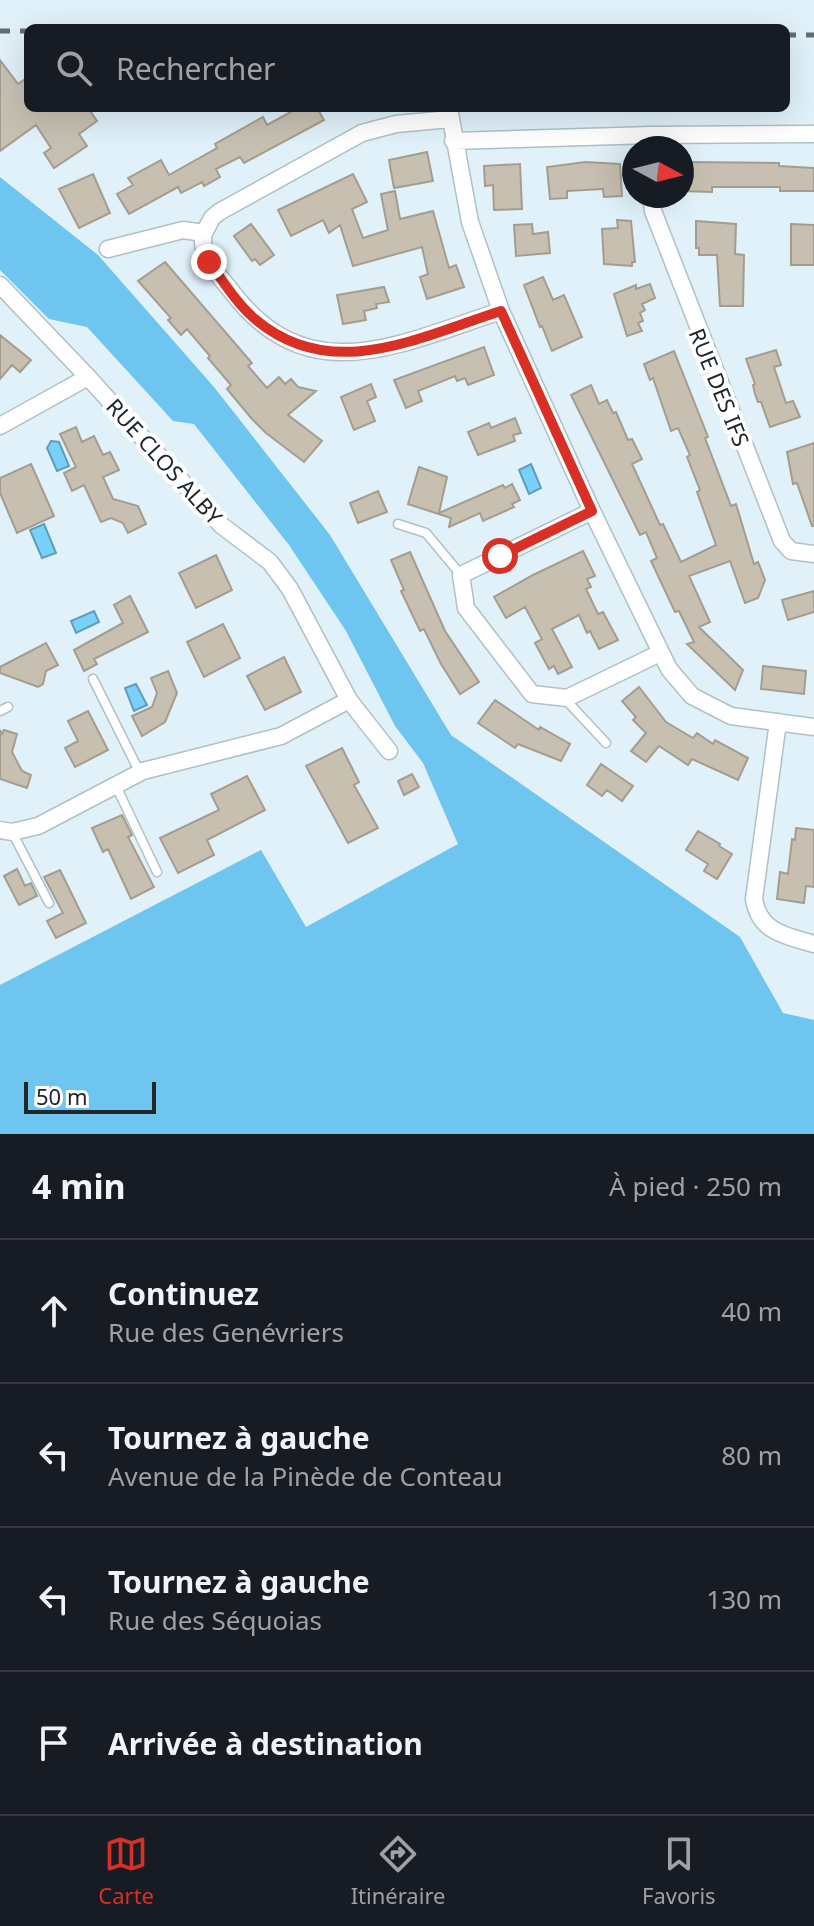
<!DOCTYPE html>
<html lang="fr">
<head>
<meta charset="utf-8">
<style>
	body { margin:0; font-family:"Noto Sans",sans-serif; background:#242831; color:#f1f3f6 }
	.compass { position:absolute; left:622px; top:136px; width:72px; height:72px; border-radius:50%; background:#171b24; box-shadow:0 8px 32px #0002; rotate:97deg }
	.scale { position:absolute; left:24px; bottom:20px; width:132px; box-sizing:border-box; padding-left:8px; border:4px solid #202629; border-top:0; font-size:22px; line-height:28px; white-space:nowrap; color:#202629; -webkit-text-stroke:6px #fff; paint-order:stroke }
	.stop { position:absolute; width:24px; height:24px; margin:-18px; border:6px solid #d93025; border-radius:50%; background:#fff }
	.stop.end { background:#d93025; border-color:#fff; box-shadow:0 2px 8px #0008 }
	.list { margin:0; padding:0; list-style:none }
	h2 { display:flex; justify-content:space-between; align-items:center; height:104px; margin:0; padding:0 32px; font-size:34px }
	h2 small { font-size:26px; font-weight:400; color:#9ea1a6 }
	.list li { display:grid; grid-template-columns:52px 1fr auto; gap:24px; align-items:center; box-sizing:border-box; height:144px; padding:0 32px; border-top:2px solid #363941 }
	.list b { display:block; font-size:30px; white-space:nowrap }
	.list p { margin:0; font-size:26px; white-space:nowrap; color:#9ea1a6 }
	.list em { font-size:26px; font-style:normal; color:#9ea1a6 }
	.icon { flex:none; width:44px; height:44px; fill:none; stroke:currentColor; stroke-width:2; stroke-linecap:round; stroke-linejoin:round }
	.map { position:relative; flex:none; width:814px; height:1134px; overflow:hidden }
	.search { position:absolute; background:#171b24; box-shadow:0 8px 32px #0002; left:24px; right:24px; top:24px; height:88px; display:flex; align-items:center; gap:20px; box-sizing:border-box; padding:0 28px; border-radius:12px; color:#9ea1a6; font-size:30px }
	.sheet { height:680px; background:#171b24 }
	nav { display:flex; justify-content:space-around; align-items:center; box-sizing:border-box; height:112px; border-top:2px solid #363941; background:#171b24; font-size:22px; color:#9ea1a6 }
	nav a { display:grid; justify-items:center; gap:4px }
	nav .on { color:#d93025 }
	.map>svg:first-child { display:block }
	.forest { fill:#6ec5ef }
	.water { fill:#79d0fa; stroke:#5e9dbb; stroke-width:2 }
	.building { fill:#c7c0b1; stroke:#a49d8f; stroke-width:2 }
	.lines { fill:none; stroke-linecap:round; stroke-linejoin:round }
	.service-casing { stroke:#afc0c8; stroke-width:11 }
	.minor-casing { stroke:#afc0c8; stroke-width:19 }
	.service { stroke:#fff; stroke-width:8 }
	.minor { stroke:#fff; stroke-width:16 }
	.rail { stroke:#646d72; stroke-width:5; stroke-dasharray:10 10; stroke-linecap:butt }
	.route { stroke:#d93025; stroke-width:10 }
	.labels { text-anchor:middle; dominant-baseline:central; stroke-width:8; stroke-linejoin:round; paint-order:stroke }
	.street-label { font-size:22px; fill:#202629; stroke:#fff }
</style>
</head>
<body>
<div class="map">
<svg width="814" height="1134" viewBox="0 0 814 1134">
	<rect width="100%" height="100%" fill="#e0f1fa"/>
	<path class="forest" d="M0 177 98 255 214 387 330 535 451 735 740 937 783 1013 814 1020V1134H0V985L261 850 306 927 458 844 423 763 395 726 346 631 289 545 194 424 173 421 87 327 49 319 0 270Z"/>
	<path class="water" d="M51 441 59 442 69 466 57 471 47 448Z
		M531 464 541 488 529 494 519 470Z
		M44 524 56 553 42 558 30 530Z
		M94 611 99 622 76 633 71 621Z
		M136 684 147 705 134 711 125 688Z"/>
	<path class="building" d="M0 60 18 84 28 77V108H88L97 121 79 134 87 146 54 168 44 153 51 148 36 125 0 151Z
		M298 108H317L324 120 244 163 240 157 216 169 220 177 204 186 202 182 181 193 178 187 129 214 117 194 133 185 128 178 161 160 169 175 217 148 215 144 263 117 267 125Z
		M427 152 433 181 394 188 389 160Z
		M585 162 620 164 622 196 604 197 603 189 567 191V198L550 199 547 167Z
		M687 162 779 163V166L814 168V191H780V187H712V192L682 191V164Z
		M520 164 522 209 494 210 493 185 485 186 484 166Z
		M93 174 110 213 79 228 59 189Z
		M353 174 367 202 352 209 363 238 388 230 381 194 395 191 400 219 433 211 449 268 456 265 464 287 427 299 420 277 428 274 422 247 353 266 340 225 329 233 323 220 291 236 278 210Z
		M617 220 631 221 635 262H632V266L604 264 602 229 618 228Z
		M696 221 736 224 735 254 744 255 743 306H720L717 255H699V248H696Z
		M251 224 274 255 260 265 255 259 252 261 234 236Z
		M532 224 533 234 548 232 550 253 516 256 514 225Z
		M791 224 814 225V265H791Z
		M165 262 252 363 248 366 267 388 279 377 285 384 291 379 298 387 316 391 288 415 322 441 304 462 266 433 252 419 227 389 231 385 208 358 210 356 187 329 181 335 168 320 171 318 138 281Z
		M543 277 553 300 564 295 582 337 552 351 542 326 540 327 524 285Z
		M650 284 655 298 642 304 645 310 640 313 643 321 638 323 642 331 627 336 614 294 636 285V289Z
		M384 287 389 302 376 304 377 308 364 311 366 320 343 324 337 295Z
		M0 335 31 360 20 372 12 365 0 379Z
		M484 347 494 375 468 385 465 378 457 381 455 376 418 391 422 401 406 408 394 380Z
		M776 350 781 365 774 367 786 403 793 401 800 417 770 427 761 402H758L755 394 753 385 755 384 746 359Z
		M674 351 708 437 705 438 731 506 736 504 754 564 758 562 765 580 758 598 745 603 730 561 689 576 710 622 699 627 743 670 735 690 687 644 694 642 679 611 675 612 651 561 657 558 646 532 640 535 571 395 591 385 599 404 607 400 613 413 616 412 628 440 632 439 642 459 632 464 660 525 663 524 681 562 716 545 697 492 700 490 687 457 690 455 678 428 671 431 653 378 650 380 644 364Z
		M371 384 376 397 367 401 375 421 354 430 341 397Z
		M515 418 521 433 513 435 515 441 478 455 468 432 489 423 491 428Z
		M76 427 82 442 94 436 103 455 110 452 119 470 103 477 113 499 138 506 146 524 128 533 123 523 111 518 101 522 84 485 72 491 64 473 76 467 60 434Z
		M814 443V526H812L797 483 793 484 787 452Z
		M31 464 54 516 17 533 0 493V478Z
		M419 467 447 477 439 513 503 485 505 488 512 484 520 500 512 504 514 507 483 521 480 513 449 527 451 518 408 504Z
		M378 491 387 512 358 523 350 503Z
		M583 551 595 576 587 579 591 587 586 589 598 614 603 612 618 640 599 649 590 631 587 633 579 615 552 629 572 667 558 674 554 666 549 669 535 643 542 639 525 607 506 618 494 597 533 575Z
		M410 552 445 631 479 682 460 694 441 664 424 629 420 631 401 591 404 590 391 560Z
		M216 555 232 590 196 608 179 573Z
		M814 591V612L788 620 782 600Z
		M130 596 148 632 94 659 97 664 84 671 74 650 123 623 114 605Z
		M223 624 240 658 204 677 187 642Z
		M46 643 58 665 46 671 43 684 38 687 0 673V667Z
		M284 657 301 692 265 710 247 676Z
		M763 666 806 671 804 694 761 689Z
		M168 671 177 693 165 722 142 736 132 716 152 707 157 693 151 678Z
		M639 687 666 722 693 738 697 733 713 744 715 740 748 758 738 780 692 759 688 765 659 746 646 762 631 751 646 733 633 720 636 717 622 701Z
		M495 700 539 730 540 727 570 744 561 761 518 744 515 748 478 723Z
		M88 711 108 750 75 767 65 748 78 741 68 721Z
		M0 730 2 734 4 730 17 734 12 752 22 771 31 775 27 788 0 779Z
		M342 748 359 782 354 785 378 828 348 843 306 766Z
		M601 764 633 786 622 801 607 790 602 796 587 785Z
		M412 774 419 787 404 795 398 781Z
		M247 776 265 810 207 840 214 855 178 873 160 838 219 810 211 794Z
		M122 815 132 835 128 837 154 887 131 899 108 849 103 852 92 828Z
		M796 828 814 830V887L806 886 804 903 777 899 780 872 788 874 792 839 795 840Z
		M698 831 720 844 719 846 732 854 717 879 704 871 708 864 686 850Z
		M17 869 25 886 31 883 37 896 19 905 4 876Z
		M60 870 86 923 56 938 47 921 63 913 44 877Z"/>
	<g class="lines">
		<g class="service-casing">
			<path id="service" d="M398 524 426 533 461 575
				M93 679 136 765 143 771
				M566 700 606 743
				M0 711 8 707
				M116 786 157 872
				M12 832 49 903"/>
		</g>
		<g class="minor-casing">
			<path id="minor" d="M449 108 470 222 501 311 592 511 669 669 692 696 731 716 814 727
				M453 141 652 135 814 134
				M651 196 653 211 782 541 791 551 814 554
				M204 233C198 256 219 275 232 292 309 394 403 342 501 311
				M108 249 183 230 204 233 212 218 219 212 362 133 396 124 450 119
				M0 285 88 377 221 525 270 562 290 589 349 700 389 751
				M0 426 88 377
				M592 511 461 575 466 608 532 694 567 698 660 653
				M778 722 754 899C759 932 786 936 814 944
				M0 830 12 832 38 826 143 771 281 736 349 700"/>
		</g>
		<use href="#service" class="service"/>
		<use href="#minor" class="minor"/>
		<path class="rail" d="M0 31H28
			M786 35H814"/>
	</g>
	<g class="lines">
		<path class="route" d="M209 262C223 281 237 304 255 319 332 384 419 337 501 311L592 511 500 556"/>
	</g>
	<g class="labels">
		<g class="street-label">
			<text transform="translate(720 387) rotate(68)">RUE DES IFS</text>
			<text transform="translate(165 461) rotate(48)">RUE CLOS ALBY</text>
		</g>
	</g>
</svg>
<svg class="compass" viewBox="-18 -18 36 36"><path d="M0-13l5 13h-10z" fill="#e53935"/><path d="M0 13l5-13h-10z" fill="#9ea1a6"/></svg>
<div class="scale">50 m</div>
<div class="stop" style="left:500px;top:556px"></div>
<div class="stop end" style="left:209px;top:262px"></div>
<div class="search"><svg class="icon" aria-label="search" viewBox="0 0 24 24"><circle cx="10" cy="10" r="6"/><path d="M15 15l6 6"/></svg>Rechercher</div>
</div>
<section class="sheet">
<h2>4 min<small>À pied · 250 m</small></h2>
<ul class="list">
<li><svg class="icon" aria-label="ahead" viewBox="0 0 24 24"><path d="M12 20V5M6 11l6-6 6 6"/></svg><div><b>Continuez</b><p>Rue des Genévriers</p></div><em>40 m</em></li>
<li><svg class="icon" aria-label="left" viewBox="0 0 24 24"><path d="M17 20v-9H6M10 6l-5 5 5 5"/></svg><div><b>Tournez à gauche</b><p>Avenue de la Pinède de Conteau</p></div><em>80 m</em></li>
<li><svg class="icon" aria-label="left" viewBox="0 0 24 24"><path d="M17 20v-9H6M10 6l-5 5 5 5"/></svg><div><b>Tournez à gauche</b><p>Rue des Séquoias</p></div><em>130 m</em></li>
<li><svg class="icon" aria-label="arrive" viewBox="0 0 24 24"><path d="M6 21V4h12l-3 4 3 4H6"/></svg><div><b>Arrivée à destination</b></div></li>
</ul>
</section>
<nav>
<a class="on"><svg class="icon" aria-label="map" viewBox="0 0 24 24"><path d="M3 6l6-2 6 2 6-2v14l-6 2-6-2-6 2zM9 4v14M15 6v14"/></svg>Carte</a>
<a><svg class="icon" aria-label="directions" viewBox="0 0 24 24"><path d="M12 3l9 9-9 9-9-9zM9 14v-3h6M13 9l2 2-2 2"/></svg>Itinéraire</a>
<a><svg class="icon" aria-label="saved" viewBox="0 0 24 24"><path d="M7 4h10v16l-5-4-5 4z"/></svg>Favoris</a>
</nav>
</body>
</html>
